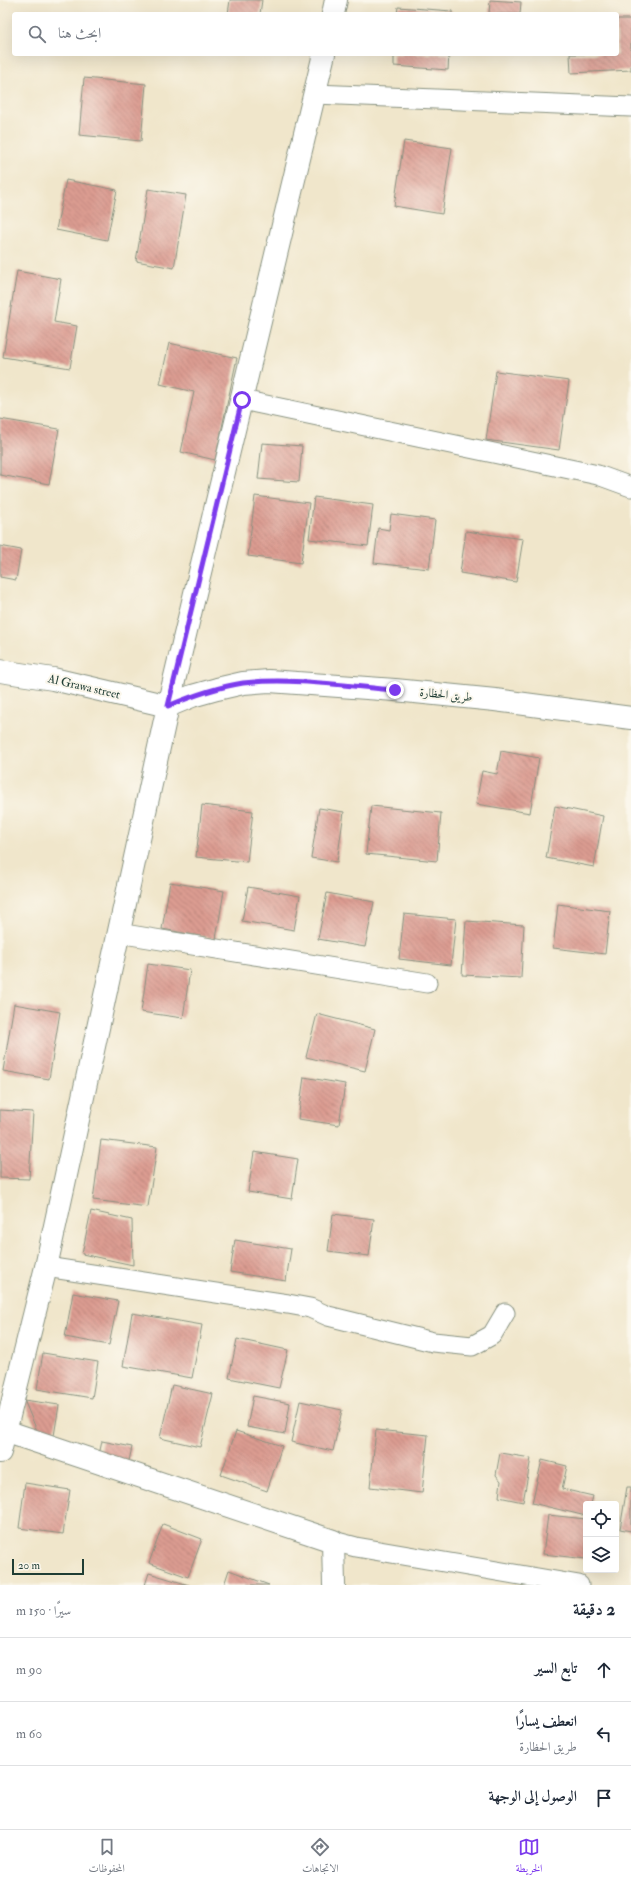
<!DOCTYPE html>
<html lang="ar">
<head>
<meta charset="utf-8">
<style>
	body { margin:0; font-family:"IM FELL Double Pica",Amiri,serif; background:#f6f6f7; color:#1f2937; direction:rtl }
	.controls { position:absolute; right:12px; bottom:12px; display:grid; overflow:hidden; border-radius:4px; box-shadow:0 4px 16px #0002 }
	.controls button { width:36px; height:36px; display:grid; place-items:center; padding:0; border:0; border-bottom:1px solid #e0e1e3; background:#fff; color:#1f2937; font:20px sans-serif }
	.scale { position:absolute; left:12px; bottom:10px; width:72px; box-sizing:border-box; padding-left:4px; border:2px solid #1f3d34; border-top:0; font-size:11px; line-height:14px; white-space:nowrap; color:#1f3d34; -webkit-text-stroke:3px #fbf7ec; paint-order:stroke }
	.stop { position:absolute; width:12px; height:12px; margin:-9px; border:3px solid #7c3aed; border-radius:50%; background:#fff }
	.stop.end { background:#7c3aed; border-color:#fff; box-shadow:0 1px 4px #0008 }
	.list { margin:0; padding:0; list-style:none }
	h2 { display:flex; justify-content:space-between; align-items:center; height:52px; margin:0; padding:0 16px; font-size:17px }
	h2 small { font-size:13px; font-weight:400; color:#747a83 }
	.list li { display:grid; grid-template-columns:26px 1fr auto; gap:12px; align-items:center; box-sizing:border-box; height:64px; padding:0 16px; border-top:1px solid #e0e1e3 }
	.list b { display:block; font-size:15px; white-space:nowrap }
	.list p { margin:0; font-size:13px; white-space:nowrap; color:#747a83 }
	.list em { font-size:13px; font-style:normal; color:#747a83 }
	.icon { flex:none; width:22px; height:22px; fill:none; stroke:currentColor; stroke-width:2; stroke-linecap:round; stroke-linejoin:round }
	.map { position:relative; flex:none; width:631px; height:1585px; overflow:hidden; direction:ltr }
	.search { position:absolute; background:#fff; box-shadow:0 4px 16px #0002; left:12px; right:12px; top:12px; height:44px; display:flex; align-items:center; gap:10px; box-sizing:border-box; padding:0 14px; border-radius:4px; color:#747a83; font-size:15px }
	.sheet { height:244px; background:#fff }
	nav { display:flex; justify-content:space-around; align-items:center; box-sizing:border-box; height:56px; border-top:1px solid #e0e1e3; background:#fff; font-size:11px; color:#747a83 }
	nav a { display:grid; justify-items:center; gap:2px }
	nav .on { color:#7c3aed }
	.map>svg:first-child { display:block }
	.building { fill:url(#building-back-hatch) }
	.lines { fill:none; stroke-linecap:round; stroke-linejoin:round }
	.minor-casing { stroke:#889280; stroke-width:21 }
	.tertiary-casing { stroke:#889280; stroke-width:24 }
	.minor { stroke:#fff; stroke-width:19 }
	.tertiary { stroke:#fff; stroke-width:22 }
	.route { stroke:#7c3aed; stroke-width:5 }
	.labels { text-anchor:middle; dominant-baseline:central; stroke-width:4; stroke-linejoin:round; paint-order:stroke }
	.street-label { font-size:12px; fill:#1f3d34; stroke:#fbf7ec }
</style>
</head>
<body>
<div class="map">
<svg width="631" height="1585" viewBox="0 0 631 1585">
	<defs>
		<pattern id="building-back-hatch" width="6" height="6" patternUnits="userSpaceOnUse"><rect width="6" height="6" fill="#dc9c91"/><path d="M-1 5l2 2M0 0l6 6M5-1l2 2" fill="none" stroke="#b28077"/></pattern>
	</defs>
	<rect width="100%" height="100%" fill="#fbf7ec"/>
	<filter id="ink" filterUnits="userSpaceOnUse"><feTurbulence type="fractalNoise" baseFrequency=".025" numOctaves="2"/><feDisplacementMap in="SourceGraphic" scale="8" xChannelSelector="R" yChannelSelector="G"/><feConvolveMatrix kernelMatrix="1 2 1 2 8 2 1 2 1" color-interpolation-filters="sRGB"/></filter>
	<filter id="wash" filterUnits="userSpaceOnUse"><feTurbulence type="fractalNoise" baseFrequency=".012" numOctaves="4" result="noise"/><feDisplacementMap in="SourceGraphic" scale="16" xChannelSelector="R" yChannelSelector="G"/><feGaussianBlur stdDeviation="0.9" result="paint"/><feColorMatrix in="noise" values="0 0 0 0 0 0 0 0 0 0 0 0 0 0 0 0 0 1.4 0 .05"/><feComposite in="paint" operator="in"/></filter>
	<g filter="url(#wash)">
		<rect width="100%" height="100%" fill="#f0e6cb"/>
		<g id="blocks">
			<path class="building" d="M230 0H262L260 14H228Z
				M490 0 521 2 520 14H489Z
				M398 7 452 11V14H397Z
				M617 19H631V70L571 73 570 54H617Z
				M394 54H449L448 70 394 66Z
				M84 78 146 84 141 141 79 135Z
				M404 141 452 148 442 214 394 206Z
				M66 180 117 190 107 240 56 230Z
				M148 189 186 195 174 268 136 261Z
				M17 271 61 279 54 322 77 326 70 368 3 357Z
				M169 343 237 358 215 460 181 452 194 392 160 384Z
				M496 371 569 381 559 450 486 440Z
				M0 419 59 429 49 484 0 475Z
				M262 443 302 446 299 482 258 479Z
				M255 496 309 503 301 563 248 556Z
				M314 497 373 505 368 546 309 539Z
				M391 514 435 520 429 569 374 563 378 528 389 530Z
				M466 531 523 539 516 582 460 573Z
				M0 546 21 550 16 580 0 577Z
				M501 751 539 758 530 813 476 804 482 771 497 774Z
				M202 805 253 811 247 862 196 857Z
				M371 806 441 813 437 861 366 854Z
				M555 806 603 816 594 867 546 858Z
				M319 808 344 812 337 862 311 858Z
				M170 882 224 891 216 939 162 929Z
				M248 887 300 896 294 930 242 921Z
				M327 893 374 902 365 947 318 939Z
				M558 904 610 911 605 954 553 948Z
				M404 914 456 919 451 965 399 959Z
				M466 921 524 925 521 978 462 975Z
				M148 964 190 970 183 1018 141 1012Z
				M14 1004 60 1012 49 1079 3 1071Z
				M317 1014 375 1029 365 1071 306 1057Z
				M304 1077 345 1084 339 1125 298 1119Z
				M0 1110 33 1112 29 1179 0 1178Z
				M101 1140 157 1147 148 1207 93 1200Z
				M254 1152 298 1159 292 1199 248 1192Z
				M91 1211 132 1220 133 1265 82 1254Z
				M333 1214 374 1219 369 1256 328 1251Z
				M235 1240 291 1249 286 1281 230 1272Z
				M73 1293 118 1301 109 1345 65 1337Z
				M132 1313 202 1325 192 1378 123 1366Z
				M237 1339 288 1350 279 1388 229 1378Z
				M43 1353 98 1362 92 1398 37 1389Z
				M172 1385 213 1394 200 1447 160 1438Z
				M253 1396 290 1403 285 1434 247 1427Z
				M24 1400 59 1405 54 1436 38 1433Z
				M300 1401 342 1410 333 1451 291 1442Z
				M376 1430 428 1435 422 1493 370 1487Z
				M236 1431 282 1446 267 1491 221 1475Z
				M102 1441 132 1447 129 1461 99 1455Z
				M500 1453 531 1458 523 1502 499 1497 501 1481 496 1475Z
				M542 1460 567 1466 562 1489 593 1496 591 1504H586V1516L532 1503Z
				M25 1483 70 1490 63 1534 19 1528Z
				M627 1487H631V1531L620 1529Z
				M548 1515 586 1519V1559L543 1554Z
				M163 1524 202 1539 188 1577 149 1563Z
				M229 1570 269 1585H224Z
				M149 1573 189 1585H145Z"/>
		</g>
	</g>
	<g filter="url(#ink)">
		<use href="#blocks" fill-opacity="0" stroke="#889280" stroke-width="1"/>
		<g class="lines">
			<g class="minor-casing">
				<path id="minor" d="M315 94 631 107
					M242 400 598 475 631 487
					M118 933 427 983
					M46 1267 288 1304 310 1308 328 1316 433 1342 472 1346 492 1335 505 1313
					M333 1541 356 1547 579 1585"/>
			</g>
			<g class="tertiary-casing">
				<path id="tertiary" d="M333 14 336 0
					M0 671 53 679 168 706 192 696 217 689 243 683 269 681 395 690 495 700 631 718
					M5 1431 333 1541 334 1585
					M0 1452 46 1267 168 706 324 54"/>
			</g>
			<use href="#minor" class="minor"/>
			<use href="#tertiary" class="tertiary"/>
		</g>
	</g>
	<g class="lines" filter="url(#ink)">
		<path class="route" d="M242 400 168 706C192 696 217 687 243 683 289 677 348 686 395 690"/>
	</g>
	<g class="labels">
		<g class="street-label">
			<text transform="translate(84 687) rotate(13)">Al Grawa street</text>
			<text transform="translate(446 695) rotate(6)">طريق الحظارة</text>
		</g>
	</g>
</svg>
<div class="controls">
<button><svg class="icon" aria-label="locate" viewBox="0 0 24 24"><circle cx="12" cy="12" r="6"/><path d="M12 2v4M12 18v4M2 12h4M18 12h4"/></svg></button>
<button><svg class="icon" aria-label="layers" viewBox="0 0 24 24"><path d="M12 4l9 5-9 5-9-5zM3 14l9 5 9-5"/></svg></button>
</div>
<div class="scale">20 m</div>
<div class="stop" style="left:242px;top:400px"></div>
<div class="stop end" style="left:395px;top:690px"></div>
<div class="search"><svg class="icon" aria-label="search" viewBox="0 0 24 24"><circle cx="10" cy="10" r="6"/><path d="M15 15l6 6"/></svg>ابحث هنا</div>
</div>
<section class="sheet">
<h2>2 دقيقة<small>سيرًا · 150 m</small></h2>
<ul class="list">
<li><svg class="icon" aria-label="ahead" viewBox="0 0 24 24"><path d="M12 20V5M6 11l6-6 6 6"/></svg><div><b>تابع السير</b></div><em>90 m</em></li>
<li><svg class="icon" aria-label="left" viewBox="0 0 24 24"><path d="M17 20v-9H6M10 6l-5 5 5 5"/></svg><div><b>انعطف يسارًا</b><p>طريق الحظارة</p></div><em>60 m</em></li>
<li><svg class="icon" aria-label="arrive" viewBox="0 0 24 24"><path d="M6 21V4h12l-3 4 3 4H6"/></svg><div><b>الوصول إلى الوجهة</b></div></li>
</ul>
</section>
<nav>
<a class="on"><svg class="icon" aria-label="map" viewBox="0 0 24 24"><path d="M3 6l6-2 6 2 6-2v14l-6 2-6-2-6 2zM9 4v14M15 6v14"/></svg>الخريطة</a>
<a><svg class="icon" aria-label="directions" viewBox="0 0 24 24"><path d="M12 3l9 9-9 9-9-9zM9 14v-3h6M13 9l2 2-2 2"/></svg>الاتجاهات</a>
<a><svg class="icon" aria-label="saved" viewBox="0 0 24 24"><path d="M7 4h10v16l-5-4-5 4z"/></svg>المحفوظات</a>
</nav>
</body>
</html>
